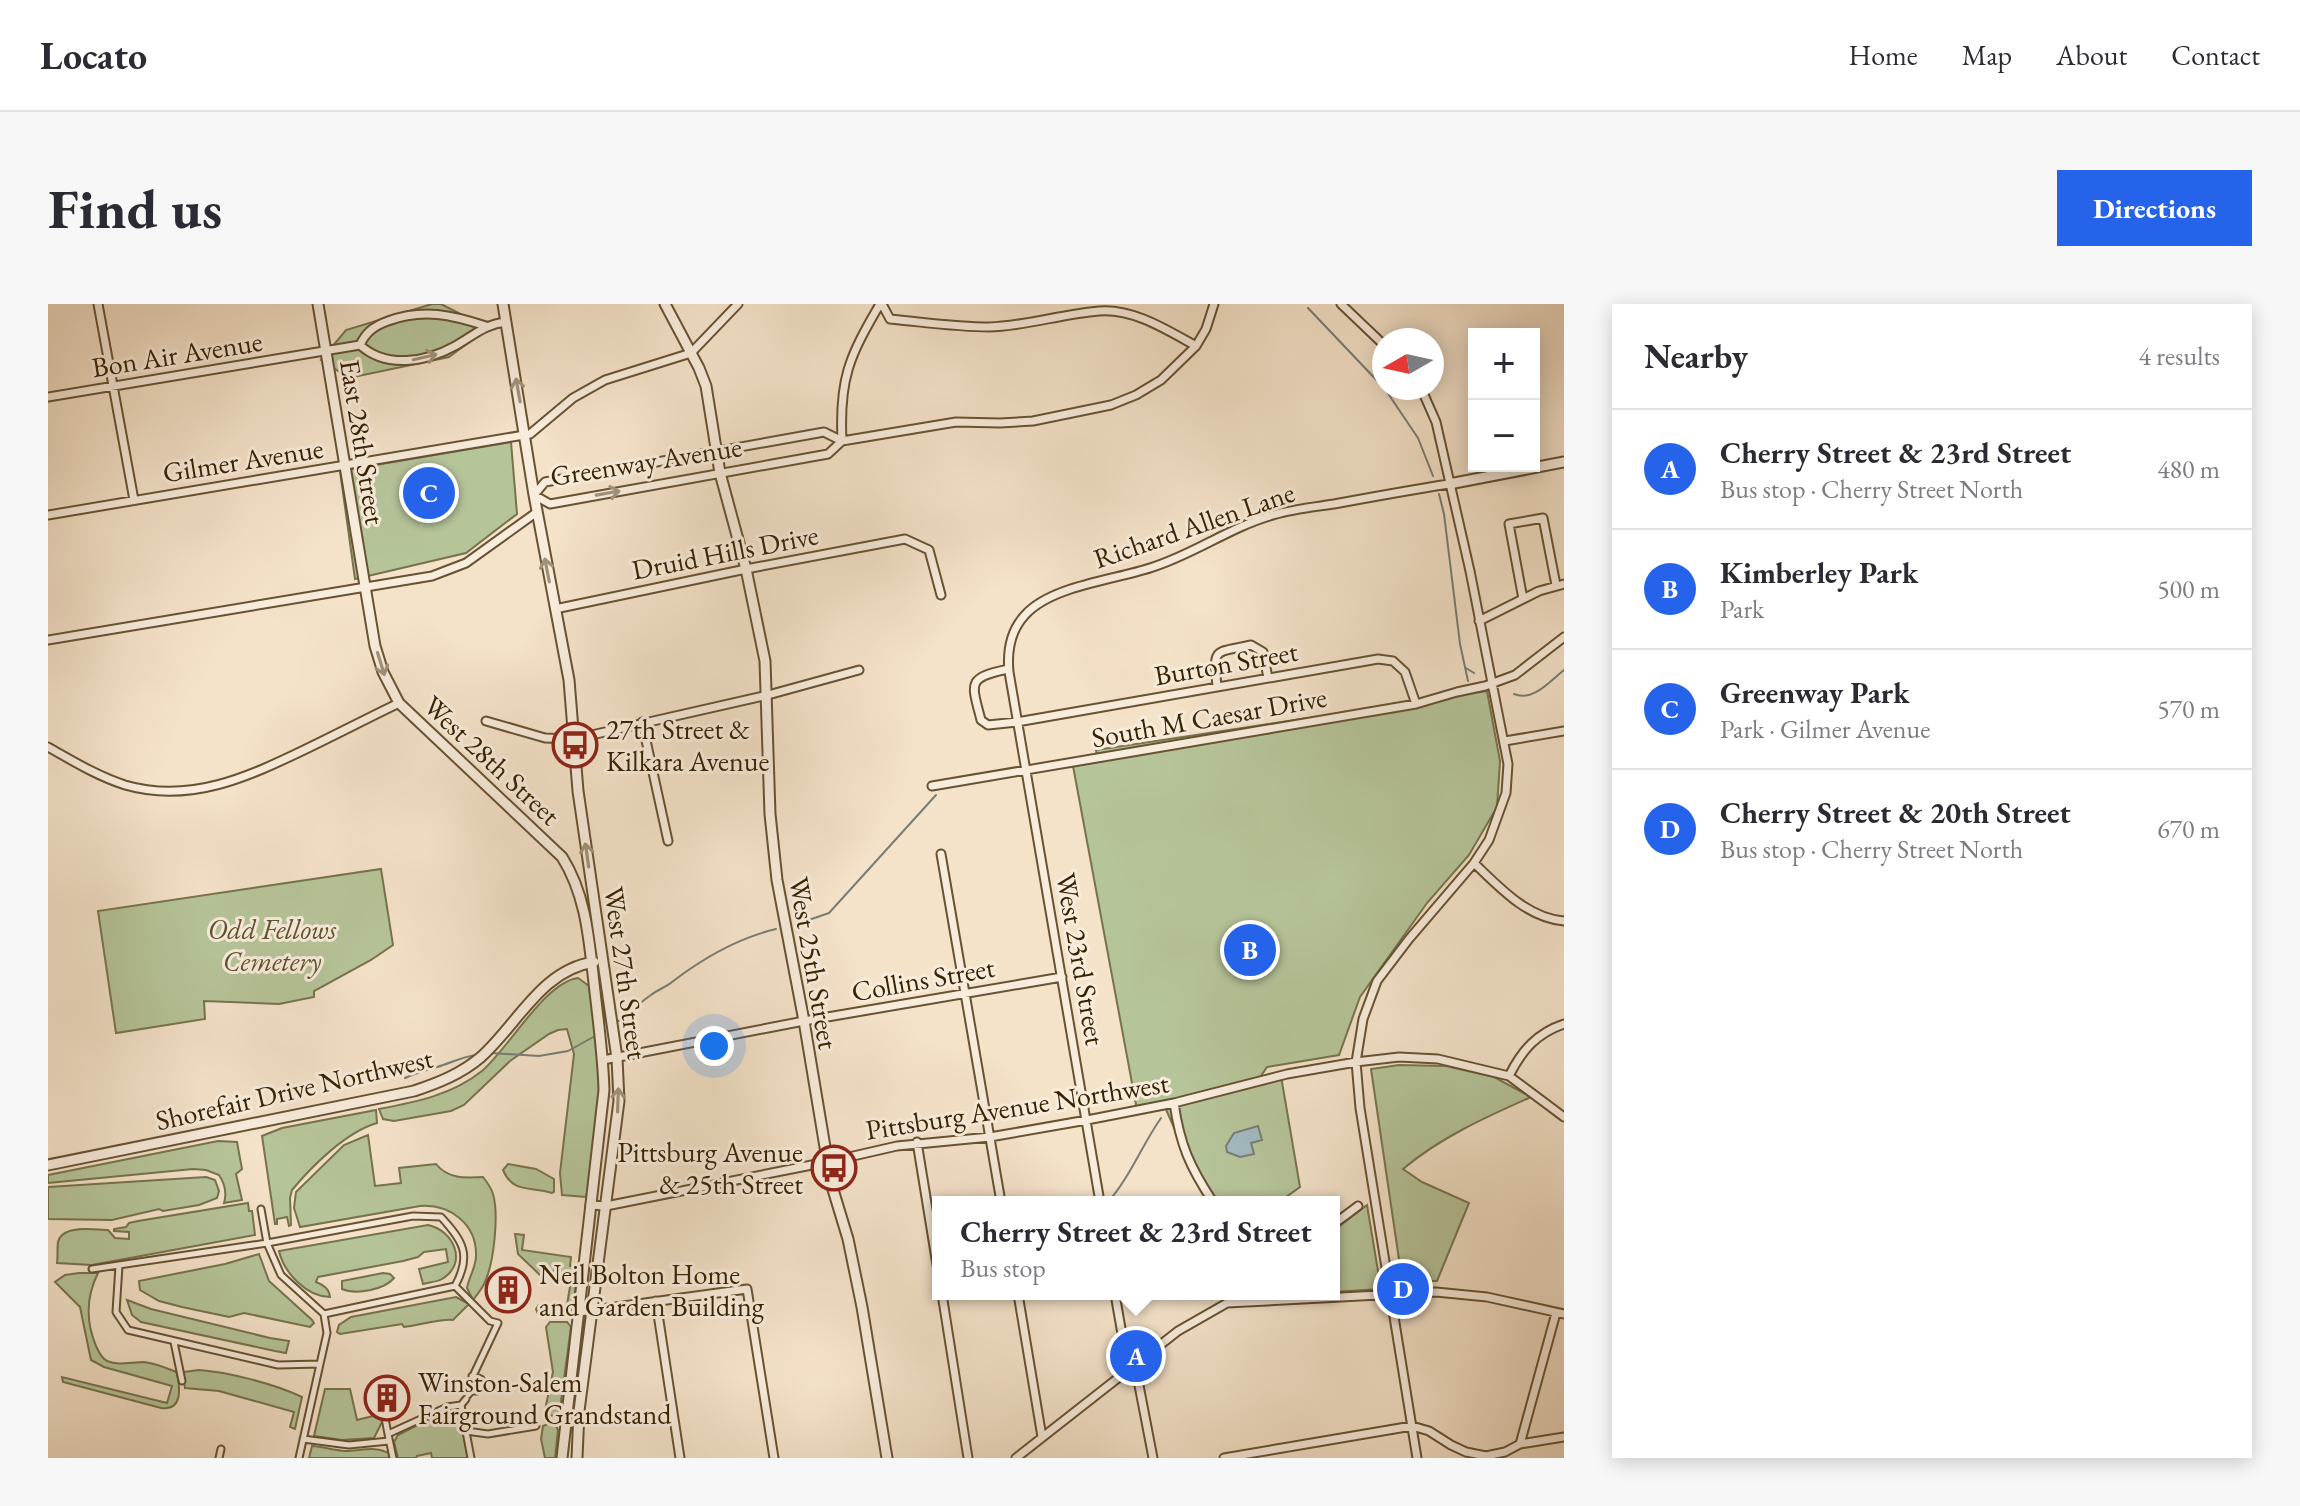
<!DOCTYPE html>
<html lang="en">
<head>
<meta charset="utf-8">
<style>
	body { margin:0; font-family:"EB Garamond",serif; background:#f7f7f7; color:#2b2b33 }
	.controls { position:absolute; right:24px; top:24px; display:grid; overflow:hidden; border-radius:0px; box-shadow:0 4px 20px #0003 }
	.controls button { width:72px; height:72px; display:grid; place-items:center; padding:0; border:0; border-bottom:2px solid #e1e1e2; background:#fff; color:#2b2b33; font:40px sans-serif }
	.compass { position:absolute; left:1324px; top:24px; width:72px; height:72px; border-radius:50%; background:#fff; box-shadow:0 4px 20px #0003; rotate:261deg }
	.you { position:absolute; left:666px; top:742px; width:28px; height:28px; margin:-20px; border:6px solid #fff; border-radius:50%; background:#1a73e8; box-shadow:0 0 0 12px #1a73e833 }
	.badge { display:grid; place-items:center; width:52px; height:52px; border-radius:50%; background:#2563eb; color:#fff; font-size:26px; font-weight:700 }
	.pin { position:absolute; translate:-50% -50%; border:4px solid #fff; box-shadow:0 2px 8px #0006 }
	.popup { position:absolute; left:884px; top:892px; width:408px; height:104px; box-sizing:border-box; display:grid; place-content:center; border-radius:0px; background:#fff; filter:drop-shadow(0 2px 6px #0005); font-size:26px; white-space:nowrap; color:#7c7c81 }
	.popup b { font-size:30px; color:#2b2b33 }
	.popup::after { content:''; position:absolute; left:50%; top:100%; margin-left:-16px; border:16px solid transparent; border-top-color:#fff }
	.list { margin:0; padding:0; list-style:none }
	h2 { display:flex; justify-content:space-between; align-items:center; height:104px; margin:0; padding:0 32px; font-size:34px }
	h2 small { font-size:26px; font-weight:400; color:#7c7c81 }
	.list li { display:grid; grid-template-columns:52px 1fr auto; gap:24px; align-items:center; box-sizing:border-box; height:120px; padding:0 32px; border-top:2px solid #e1e1e2 }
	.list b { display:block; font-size:30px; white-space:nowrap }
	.list p { margin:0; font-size:26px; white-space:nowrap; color:#7c7c81 }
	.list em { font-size:26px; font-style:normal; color:#7c7c81 }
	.map { position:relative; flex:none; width:1516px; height:1154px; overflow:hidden; border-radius:0px }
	header { display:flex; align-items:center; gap:48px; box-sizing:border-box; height:112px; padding:0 40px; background:#fff; border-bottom:2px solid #e1e1e2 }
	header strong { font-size:38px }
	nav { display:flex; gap:44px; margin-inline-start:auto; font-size:28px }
	.intro { display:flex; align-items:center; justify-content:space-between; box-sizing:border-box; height:192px; padding:0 48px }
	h1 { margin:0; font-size:56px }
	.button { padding:20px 36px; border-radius:0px; background:#2563eb; color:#fff; font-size:28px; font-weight:700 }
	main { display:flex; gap:48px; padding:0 48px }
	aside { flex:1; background:#fff; border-radius:0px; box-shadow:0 4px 20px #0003 }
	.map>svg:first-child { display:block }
	.green { fill:#b6c49a; stroke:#77734d; stroke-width:2 }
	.water { fill:#a2bac2; stroke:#787d74; stroke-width:2 }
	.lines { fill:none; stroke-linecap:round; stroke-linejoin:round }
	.stream { stroke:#787d74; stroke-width:2 }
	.pedestrian-casing { stroke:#675232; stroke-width:9 }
	.minor-casing { stroke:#675232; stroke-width:11 }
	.tertiary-casing { stroke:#675232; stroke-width:13 }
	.pedestrian { stroke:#f8ecdc; stroke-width:5 }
	.minor { stroke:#f8ecdc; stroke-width:7 }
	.tertiary { stroke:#f8ecdc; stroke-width:9 }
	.oneway { stroke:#a29179 }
	.labels { text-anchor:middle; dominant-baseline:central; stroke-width:6; stroke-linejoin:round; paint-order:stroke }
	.street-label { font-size:28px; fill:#382200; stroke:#f8ecdc }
	.poi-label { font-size:28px; fill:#382200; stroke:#f8ecdc; text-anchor:start }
	.park-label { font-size:28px; font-style:italic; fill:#5e532e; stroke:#f8ecdc }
</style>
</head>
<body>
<header>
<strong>Locato</strong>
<nav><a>Home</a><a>Map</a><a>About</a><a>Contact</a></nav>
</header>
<div class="intro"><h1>Find us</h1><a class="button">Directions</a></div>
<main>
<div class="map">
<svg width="1516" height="1154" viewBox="0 0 1516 1154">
	<rect width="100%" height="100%" fill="#f4e2c9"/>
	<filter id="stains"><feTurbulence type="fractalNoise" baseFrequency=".0025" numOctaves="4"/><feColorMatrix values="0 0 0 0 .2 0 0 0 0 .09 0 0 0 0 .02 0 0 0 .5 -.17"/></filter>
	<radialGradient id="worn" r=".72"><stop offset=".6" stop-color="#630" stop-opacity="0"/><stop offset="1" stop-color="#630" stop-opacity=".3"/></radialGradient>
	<path class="green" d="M384 0H393L440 24 401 53 301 74 273 56 298 26Z
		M463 138 469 210 418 249 307 275 292 167Z
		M1439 387 1452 457 1449 503 1421 551 1379 599 1312 693 1291 751 1219 763 1211 775 1233 772 1252 883 1231 898H1159L1116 801 1089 806 1025 462 1050 458 1048 446Z
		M333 565 345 641 323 656 266 687V693L231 700 156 697 157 715 68 729 50 607Z
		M530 674 541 682 551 750 552 783 541 880 538 893 514 891 512 869 526 750 519 725 510 726 501 730 462 757 416 801 403 807 346 817 335 815 331 805C368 798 404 791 434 767 461 744 497 678 530 674Z
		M1351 761 1398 762 1446 773 1483 793C1438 813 1393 833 1355 865L1374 878 1421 899 1389 977 1354 976 1323 765Z
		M328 806 329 819C298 828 264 862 244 886L242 894 243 921 241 922 239 913 229 915V920H227L214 832 234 824Z
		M320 831 327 882 353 879 351 864 388 860C400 875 417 874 435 873 439 878 443 883 445 890 451 911 446 960 436 980 433 986 429 991 425 996L419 984C421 973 428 963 428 952 429 920 402 900 372 902L252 923 246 904 248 888 296 841Z
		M170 837 189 838 194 865 188 870 194 896 176 899C179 889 177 880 171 871L158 866 145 865 0 879V871Z
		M460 860 488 865 506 875V888L504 889C483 882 465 890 455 866Z
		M158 873 167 876 171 887 169 894 151 901 115 907 111 905 64 916 0 915V883Z
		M200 899 201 907H204L207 931 44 961 9 959C10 953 9 945 10 938 14 920 46 926 60 926L67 934 81 935V928L66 927V925L78 923 81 919 90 917Z
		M1319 901 1333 985 1286 988V926Z
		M380 921C405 926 421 959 394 975 389 978 381 978 375 980L371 965 400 958 398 945 376 948 370 953 355 957 270 973 268 978C275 981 281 984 282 993 259 993 236 969 231 947Z
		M467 930 476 931 474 946 523 953 522 962 530 963 525 1005 523 1007 490 1010 488 1005 490 1002 492 1008 511 1007V1001H519L524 970 497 966 495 972 492 971 470 950Z
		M211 950 221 977 264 1016 266 1019 262 1023 196 1009 181 1013 134 1003 111 997 92 986 91 977 177 960Z
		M31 969H50C38 993 38 1018 48 1042 51 1048 53 1054 59 1057 71 1062 83 1058 96 1058 106 1059 116 1063 126 1067L129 1069C132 1084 135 1107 113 1104L15 1078 14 1073 119 1099 124 1082 56 1063 43 1056 32 1003 7 978 17 971Z
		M335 969 342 970 346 974C336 986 308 991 294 985V977Z
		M408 993 421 1000 405 1016C395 1014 368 1022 356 1023L354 1020 292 1030 289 1028 291 1021 303 1013Z
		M79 996 103 1005 222 1034 241 1037 238 1049 227 1047 93 1018 84 1011Z
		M502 1018H519L523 1023 512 1105 508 1111 500 1112 497 1106 505 1068 498 1023Z
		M151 1066C180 1068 227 1080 254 1093L247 1125 242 1123 246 1108 171 1087 137 1084 135 1068Z
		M277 1085H302L309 1116 333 1110 334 1118 326 1134 294 1136 266 1132Z
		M400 1106 407 1107 412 1113 420 1154H384L383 1149 369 1152 368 1154H350L346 1138 350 1131 393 1109 396 1118 403 1116 401 1107 393 1109Z
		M502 1119H507L510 1126 507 1154H497L493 1135 495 1122Z
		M264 1142C275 1143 286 1146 297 1147 313 1147 328 1141 342 1150V1154H261Z"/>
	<path class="water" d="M1210 822 1214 836 1203 839 1206 850 1192 853 1179 848 1178 842 1186 829Z"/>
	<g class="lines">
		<path class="stream" d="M1260 4 1336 84
			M1337 85 1370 134 1385 172
			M1391 190 1396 210 1412 340 1420 377
			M1418 364 1426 369
			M1466 390C1485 398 1502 377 1516 366
			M749 620 781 609 888 491
			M569 718C581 710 591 699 603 691 609 686 618 683 624 678 654 655 691 634 728 625
			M442 749 491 752 520 747 547 732
			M357 774C368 769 378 766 389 763 403 759 413 753 428 751
			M1060 898C1082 873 1094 841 1113 814"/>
		<g class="pedestrian-casing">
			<path id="pedestrian" d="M213 905 219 939 365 912 393 913C415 937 424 951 407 982
				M44 965 219 939 233 971 276 1010 279 1029 272 1060 230 1061 80 1026 68 1008 71 962
				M276 1010 407 982 442 1017 450 1019 424 1074 421 1083 423 1087 420 1091
				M126 1038 134 1077
				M423 1087H429L435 1082 433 1075 424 1072
				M418 1095 413 1101 423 1154
				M336 1109 340 1130
				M418 1127 440 1130 488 1122
				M255 1135 301 1141 341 1137
				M171 1154 173 1145
				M251 1154 272 1060
				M345 1154 340 1130 399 1103 413 1101"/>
		</g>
		<g class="minor-casing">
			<path id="minor" d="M50 0 86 196
				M834 0 842 15C875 18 908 23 941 23 978 22 1014 10 1051 7 1085 4 1119 26 1148 42
				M1293 0 1336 41
				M312 41C338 65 378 58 407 42 425 32 437 20 458 18
				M312 41C318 28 326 22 340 17 375 4 404 11 438 22
				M0 93 312 41
				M794 137 776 128 497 178 486 191 502 200 780 150 794 137 908 118 952 119 985 117 1063 101 1088 91 1113 76 1148 42 1158 25 1166 0
				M794 137C791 75 801 53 832 0
				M0 211 482 130 525 94 557 76 643 49 690 0
				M1475 295 1461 220 1495 214 1508 281
				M507 305 698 265 857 235 881 246 893 291
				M1431 317 1491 287 1516 280
				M0 336 384 272 418 259 489 208
				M960 365C919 374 923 378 933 416L940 421 969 418 1330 355 1345 357 1357 368 1368 400
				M1169 382C1165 343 1166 349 1203 341L1215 348 1220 374
				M438 417 497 434 526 435 720 391 811 366
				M594 418 620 537
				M1457 437 1516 427
				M0 443C25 457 49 472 77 481 142 500 200 473 258 445 289 430 320 414 351 399
				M884 482 1368 400 1409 388 1437 382 1467 371 1516 333
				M893 550 953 898
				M1426 559C1451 583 1479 614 1516 617
				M555 756 756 717 1014 673
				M1461 772C1474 746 1489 729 1516 720
				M1126 799C1132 841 1142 863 1165 898
				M869 838 890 967
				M1052 898 961 368C959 347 962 327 977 311 1003 282 1065 276 1102 264 1145 251 1182 223 1225 211 1245 205 1266 203 1286 200 1324 193 1363 186 1401 180
				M542 901 558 902 779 858 849 842 942 833 1039 816 1126 799 1239 770 1308 758 1351 753 1390 755 1461 772 1516 813
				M1286 920 1310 902
				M894 990 920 1154
				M970 990 994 1133
				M1067 990 1078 1053 1089 1071 1105 1154
				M608 997 632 1154
				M531 1008 699 985 726 1154
				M1472 1140 1508 1009
				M968 1154 1130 1027 1179 999 1388 988 1439 993 1516 1010
				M1176 1154 1364 1122 1381 1127 1403 1141 1418 1148 1438 1152 1457 1148 1472 1140 1516 1133
				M1369 1154 1312 804 1308 758 1315 715 1329 677 1361 635 1426 559 1441 536 1458 489 1460 460 1422 267 1388 118 1373 84"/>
		</g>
		<g class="tertiary-casing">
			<path id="tertiary" d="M270 0 327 342 335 368 351 399 514 553C538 591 541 635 546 679 550 715 555 750 556 786L514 1154
				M455 0 486 191 521 376 530 487 569 754 571 797 531 1107 529 1154
				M617 0 651 64 658 82 672 169 698 265 717 357 722 510 729 576 756 717 783 879 800 935 814 1003 839 1154
				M1401 180 1516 158
				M0 861 366 787C390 779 413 770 433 753 470 720 493 666 546 658"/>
		</g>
		<use href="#pedestrian" class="pedestrian"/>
		<use href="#minor" class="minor"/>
		<use href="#tertiary" class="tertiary"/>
	</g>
	<defs><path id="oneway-shaft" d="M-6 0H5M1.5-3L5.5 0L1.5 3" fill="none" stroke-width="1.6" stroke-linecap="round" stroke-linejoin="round" transform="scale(2)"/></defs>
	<g class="oneway">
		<use href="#oneway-shaft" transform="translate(377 53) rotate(-13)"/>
		<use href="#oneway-shaft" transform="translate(470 86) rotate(-100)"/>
		<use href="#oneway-shaft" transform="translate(560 189) rotate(-10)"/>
		<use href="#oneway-shaft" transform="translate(499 266) rotate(-101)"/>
		<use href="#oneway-shaft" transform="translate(333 360) rotate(73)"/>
		<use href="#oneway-shaft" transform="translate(539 551) rotate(-98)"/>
		<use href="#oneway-shaft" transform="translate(570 796) rotate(-88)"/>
	</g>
	<defs>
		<g id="bus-ring" transform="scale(2.3)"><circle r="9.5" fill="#f8ecdc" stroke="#8f2418" stroke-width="1.5"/><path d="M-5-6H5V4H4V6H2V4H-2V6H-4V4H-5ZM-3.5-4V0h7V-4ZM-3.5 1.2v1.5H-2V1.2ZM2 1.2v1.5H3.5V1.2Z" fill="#8f2418"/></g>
		<g id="building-ring" transform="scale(2.3)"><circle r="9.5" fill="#f8ecdc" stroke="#8f2418" stroke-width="1.5"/><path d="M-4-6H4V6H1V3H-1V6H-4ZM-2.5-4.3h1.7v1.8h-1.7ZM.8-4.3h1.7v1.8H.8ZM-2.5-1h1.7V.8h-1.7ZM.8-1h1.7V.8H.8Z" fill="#8f2418"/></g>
	</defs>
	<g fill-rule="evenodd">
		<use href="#bus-ring" x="527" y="441"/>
		<use href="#bus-ring" x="786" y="864"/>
		<use href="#building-ring" x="460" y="986"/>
		<use href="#building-ring" x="339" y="1094"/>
	</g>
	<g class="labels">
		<g class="street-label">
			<text transform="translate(129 50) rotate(-9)">Bon Air Avenue</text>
			<text transform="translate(315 138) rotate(81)">East 28th Street</text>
			<text transform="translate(195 156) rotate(-9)">Gilmer Avenue</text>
			<text transform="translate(598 157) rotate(-9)">Greenway Avenue</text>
			<text transform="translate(1146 221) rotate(-19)">Richard Allen Lane</text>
			<text transform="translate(677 248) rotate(-11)">Druid Hills Drive</text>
			<text transform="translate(1178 359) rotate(-10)">Burton Street</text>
			<text transform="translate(1161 413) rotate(-10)">South M Caesar Drive</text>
			<text transform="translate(444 456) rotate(43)">West 28th Street</text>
			<text transform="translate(1033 655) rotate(80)">West 23rd Street</text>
			<text transform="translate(766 659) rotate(80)">West 25th Street</text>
			<text transform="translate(578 669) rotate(82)">West 27th Street</text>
			<text transform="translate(875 675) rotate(-10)">Collins Street</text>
			<text transform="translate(246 785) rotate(-13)">Shorefair Drive Northwest</text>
			<text transform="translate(969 802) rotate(-9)">Pittsburg Avenue Northwest</text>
		</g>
		<g class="poi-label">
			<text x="558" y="425">27th Street &amp;<tspan x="558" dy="32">Kilkara Avenue</tspan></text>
			<text x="755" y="848" text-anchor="end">Pittsburg Avenue<tspan x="755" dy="32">&amp; 25th Street</tspan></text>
			<text x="491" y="970">Neil Bolton Home<tspan x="491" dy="32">and Garden Building</tspan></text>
			<text x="370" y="1078">Winston-Salem<tspan x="370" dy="32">Fairground Grandstand</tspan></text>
		</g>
		<g class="park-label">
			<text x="224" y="625">Odd Fellows<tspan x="224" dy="32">Cemetery</tspan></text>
		</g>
	</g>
	<rect width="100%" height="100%" filter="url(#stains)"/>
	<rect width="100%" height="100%" fill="url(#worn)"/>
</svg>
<div class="controls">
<button>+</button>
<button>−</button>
</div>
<svg class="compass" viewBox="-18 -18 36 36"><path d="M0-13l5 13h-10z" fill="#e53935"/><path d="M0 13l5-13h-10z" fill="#7c7c81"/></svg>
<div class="you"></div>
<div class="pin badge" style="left:1088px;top:1052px">A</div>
<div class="popup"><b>Cherry Street &amp; 23rd Street</b>Bus stop</div>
<div class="pin badge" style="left:1202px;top:646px">B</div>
<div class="pin badge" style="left:381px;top:189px">C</div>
<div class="pin badge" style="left:1355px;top:985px">D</div>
</div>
<aside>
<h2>Nearby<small>4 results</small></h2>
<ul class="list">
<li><span class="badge">A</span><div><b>Cherry Street &amp; 23rd Street</b><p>Bus stop · Cherry Street North</p></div><em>480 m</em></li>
<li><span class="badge">B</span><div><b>Kimberley Park</b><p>Park</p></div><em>500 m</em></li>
<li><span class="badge">C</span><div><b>Greenway Park</b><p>Park · Gilmer Avenue</p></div><em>570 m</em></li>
<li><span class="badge">D</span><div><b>Cherry Street &amp; 20th Street</b><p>Bus stop · Cherry Street North</p></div><em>670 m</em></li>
</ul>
</aside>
</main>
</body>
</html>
